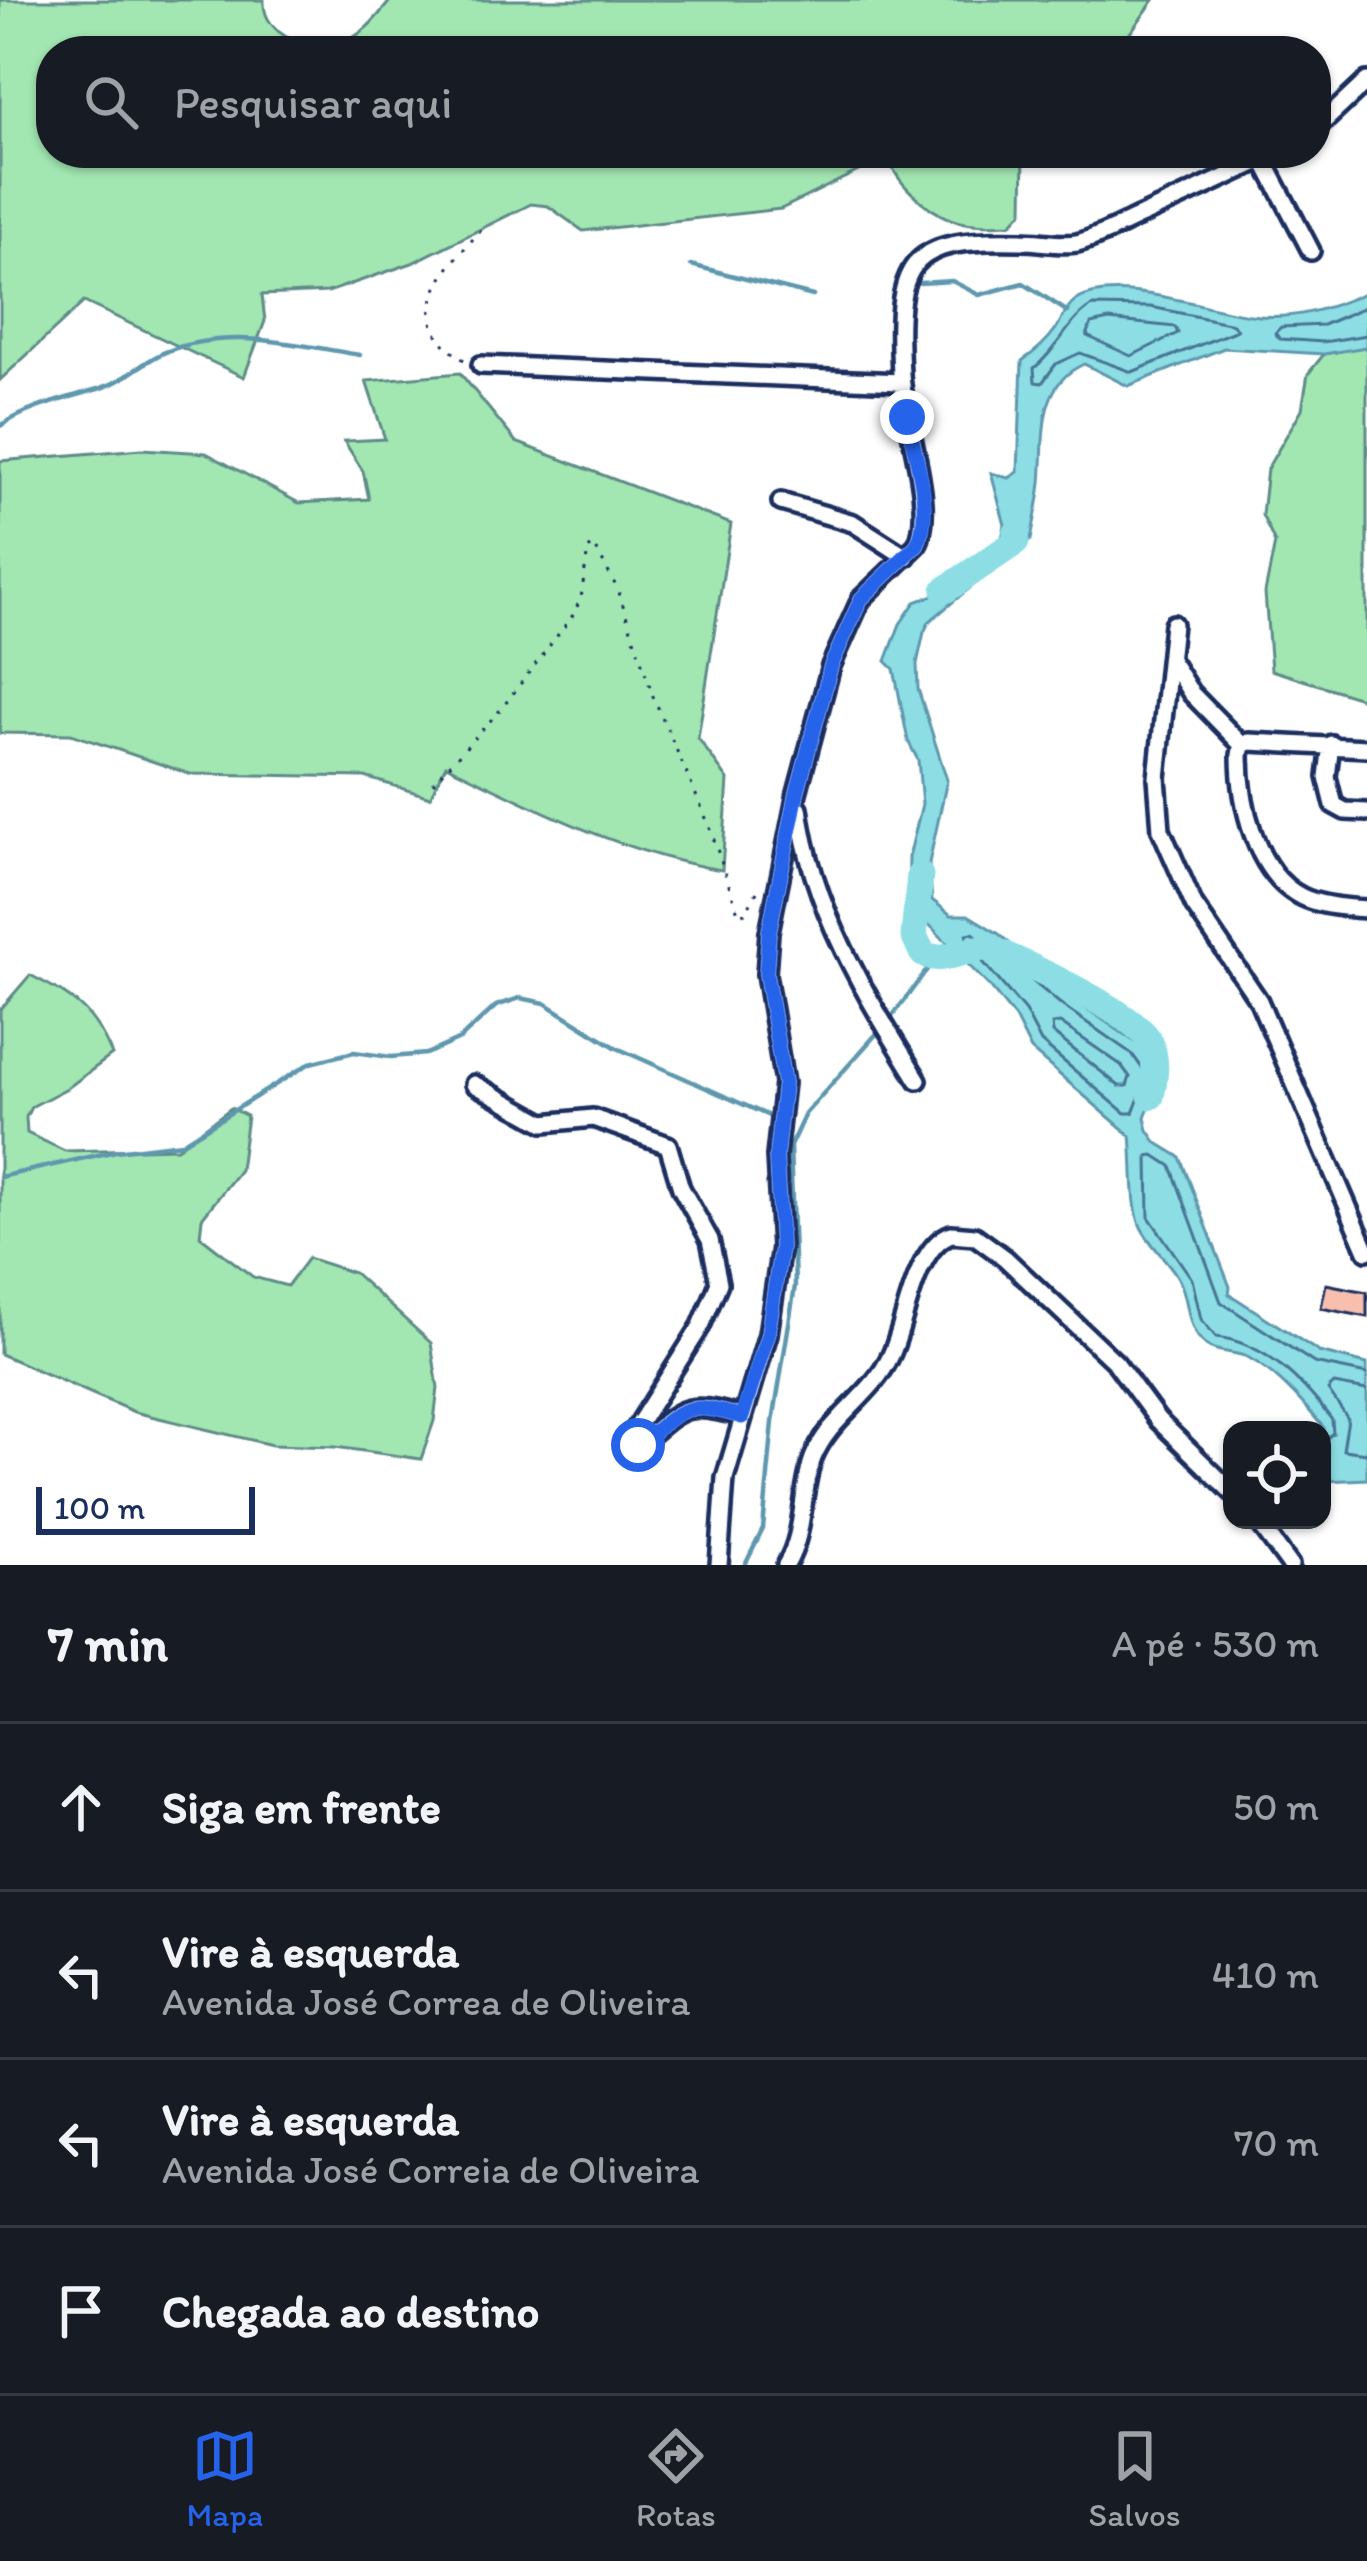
<!DOCTYPE html>
<html lang="pt">
<head>
<meta charset="utf-8">
<style>
	body { margin:0; font-family:Itim,sans-serif; background:#242831; color:#f1f3f6 }
	.controls { position:absolute; right:36px; bottom:36px; display:grid; overflow:hidden; border-radius:24px; box-shadow:0 3px 9px #0004 }
	.controls button { width:108px; height:108px; display:grid; place-items:center; padding:0; border:0; border-bottom:3px solid #363941; background:#171b24; color:#f1f3f6; font:60px sans-serif }
	.scale { position:absolute; left:36px; bottom:30px; width:219px; box-sizing:border-box; padding-left:12px; border:6px solid #1b2f5e; border-top:0; font-size:33px; line-height:42px; white-space:nowrap; color:#1b2f5e; -webkit-text-stroke:9px #fff; paint-order:stroke }
	.stop { position:absolute; width:36px; height:36px; margin:-27px; border:9px solid #2563eb; border-radius:50%; background:#fff }
	.stop.end { background:#2563eb; border-color:#fff; box-shadow:0 3px 12px #0008 }
	.list { margin:0; padding:0; list-style:none }
	h2 { display:flex; justify-content:space-between; align-items:center; height:156px; margin:0; padding:0 48px; font-size:51px }
	h2 small { font-size:39px; font-weight:400; color:#9ea1a6 }
	.list li { display:grid; grid-template-columns:78px 1fr auto; gap:36px; align-items:center; box-sizing:border-box; height:168px; padding:0 48px; border-top:3px solid #363941 }
	.list b { display:block; font-size:45px; white-space:nowrap }
	.list p { margin:0; font-size:39px; white-space:nowrap; color:#9ea1a6 }
	.list em { font-size:39px; font-style:normal; color:#9ea1a6 }
	.icon { flex:none; width:66px; height:66px; fill:none; stroke:currentColor; stroke-width:2; stroke-linecap:round; stroke-linejoin:round }
	.map { position:relative; flex:none; width:1367px; height:1565px; overflow:hidden }
	.search { position:absolute; background:#171b24; box-shadow:0 3px 9px #0004; left:36px; right:36px; top:36px; height:132px; display:flex; align-items:center; gap:30px; box-sizing:border-box; padding:0 42px; border-radius:48px; color:#9ea1a6; font-size:45px }
	.sheet { height:828px; background:#171b24 }
	nav { display:flex; justify-content:space-around; align-items:center; box-sizing:border-box; height:168px; border-top:3px solid #363941; background:#171b24; font-size:33px; color:#9ea1a6 }
	nav a { display:grid; justify-items:center; gap:6px }
	nav .on { color:#2563eb }
	.map>svg:first-child { display:block }
	.green { fill:#a2e7b2; stroke:#5e8b88; stroke-width:3 }
	.water { fill:#8cdee4; stroke:#5f98ae; stroke-width:3 }
	.lines { fill:none; stroke-linecap:round; stroke-linejoin:round }
	.shore { stroke:#487594; stroke-width:3 }
	.stream { stroke:#5f98ae; stroke-width:4.5 }
	.river { stroke:#8cdee4; stroke-width:27 }
	.building { fill:#f8bfaf; stroke:#1b2f5e; stroke-width:3 }
	.minor-casing { stroke:#1b2f5e; stroke-width:24 }
	.path { stroke:#1b2f5e; stroke-width:3; stroke-dasharray:3 9; stroke-linecap:butt }
	.minor { stroke:#fff; stroke-width:15 }
	.route { stroke:#2563eb; stroke-width:15 }
</style>
</head>
<body>
<div class="map">
<svg width="1367" height="1565" viewBox="0 0 1367 1565">
	<rect width="100%" height="100%" fill="#fff"/>
	<filter id="ink" filterUnits="userSpaceOnUse"><feTurbulence type="fractalNoise" baseFrequency=".00833" numOctaves="2"/><feDisplacementMap in="SourceGraphic" scale="24" xChannelSelector="R" yChannelSelector="G"/><feConvolveMatrix kernelMatrix="1 2 1 2 8 2 1 2 1" color-interpolation-filters="sRGB"/></filter>
	<g filter="url(#ink)">
		<path class="green" d="M0 0H264C262 36 311 54 341 43 363 36 377 17 391 0H1154L1117 51H51V153H1024L1023 211 1011 224C992 225 968 226 950 219 926 209 893 181 889 156L781 209 583 231 548 206 531 204 412 263 328 292 262 295 265 321 244 377 84 302 0 380Z
			M1367 346V700L1271 670 1265 593 1275 543 1262 515 1267 469 1302 409 1308 374 1324 354Z
			M460 373 516 442 731 524 698 738 728 780 722 870C624 854 534 808 446 765L430 797 365 777 190 774 71 734 0 733V461L142 449 206 453 299 503 369 499 363 471 344 441 385 439 366 381Z
			M30 975C73 997 93 1009 112 1055L69 1087 31 1107 26 1117 27 1133 65 1151 177 1148 231 1108 247 1116 240 1170 202 1218 200 1236 253 1277 287 1286 308 1258 354 1273 431 1343 438 1388 434 1421 421 1459 335 1447 272 1445 134 1412 0 1354V1010Z"/>
		<path class="water" d="M1367 292 1366 347 1324 354 1224 348 1128 386 1084 364C1036 385 1045 438 1041 483 1039 502 1034 521 1031 540L961 595 929 622 924 632 917 664 918 689 947 780 929 863 932 900 951 915H968L999 934 1070 997 1141 1046 1157 1068 1158 1083 1145 1117 1148 1130 1157 1143 1180 1157 1230 1287 1229 1294 1319 1352 1367 1364V1479L1326 1481 1322 1479 1323 1427C1303 1403 1277 1373 1249 1358 1236 1351 1217 1354 1206 1345 1186 1329 1190 1308 1182 1287 1175 1266 1151 1248 1141 1227 1131 1207 1134 1160 1131 1136L1031 1050 1015 1018 991 988 908 903 909 857 922 804 918 760 908 741 894 669 886 661 900 624 915 602 942 592 957 574 981 568 991 561 1000 546 1005 525 991 473 1009 478 1018 472 1022 361C1035 352 1046 343 1055 330 1063 319 1066 307 1077 300 1116 276 1208 310 1250 315 1293 321 1329 309 1367 292Z"/>
		<g class="lines">
			<path class="shore" d="M1093 306 1151 307 1233 324 1237 330 1132 372 1080 353 1056 364 1042 383 1035 382 1034 368C1057 351 1070 317 1093 306Z
				M1367 306 1323 325 1281 327 1275 333 1280 339 1323 342 1367 335
				M1109 320 1175 327 1178 333 1131 356 1087 336 1091 324Z
				M973 933 1063 1006 1132 1054 1145 1072 1146 1080 1133 1113H1125L1041 1042 1025 1011 966 942 967 934Z
				M1060 1023 1121 1065 1130 1077 1127 1086H1119L1053 1033 1052 1024Z
				M1367 1390 1334 1384 1328 1390 1348 1419 1343 1450 1367 1453
				M1322 1442 1333 1433 1332 1420C1303 1382 1266 1343 1216 1337L1201 1319 1192 1279 1149 1217 1148 1156 1154 1155 1171 1166 1221 1302 1314 1363 1367 1374"/>
			<path class="stream" d="M691 265 813 296
				M920 283 952 281 979 295 1023 283 1068 312
				M0 426C33 405 67 399 104 387 128 379 145 359 168 351 230 327 297 345 360 355
				M888 1022 935 959
				M0 1177 116 1151 182 1143 310 1063 354 1052 391 1057 426 1054 460 1039 496 1006 520 998 545 1003 617 1048 769 1116
				M745 1565 763 1529 773 1422 795 1286 790 1146 805 1114 880 1030"/>
			<path class="river" d="M945 590 1016 542V534
				M920 875 914 936 923 954C943 965 967 946 990 948 1023 963 1131 1011 1148 1039 1158 1057 1155 1078 1151 1096"/>
		</g>
		<path class="building" d="M1326 1284 1367 1292V1317L1321 1308Z"/>
		<g class="lines">
			<g class="minor-casing">
				<path id="minor" d="M1316 129 1367 81
					M1263 159 1311 251
					M481 365 901 382
					M781 502 853 523 906 557
					M1173 624 1157 778 1161 830 1194 905 1259 1001 1367 1251
					M1171 661 1191 693 1242 745
					M1331 744 1327 777 1334 805 1345 811 1367 812
					M1367 748 1249 742 1242 745 1240 755C1240 802 1255 874 1302 897 1320 906 1347 908 1367 909
					M799 808C811 906 866 996 918 1080
					M474 1084 544 1123 593 1118 668 1145 681 1188 710 1240 719 1283 701 1326 628 1441 638 1445C682 1409 682 1399 743 1417
					M1257 1520 1290 1565
					M719 1565 725 1478 768 1334 781 1247 776 1156 784 1083 766 974 769 932 797 793 831 666 861 599 917 545C937 505 903 421 901 374 895 263 905 237 1022 241 1040 241 1060 246 1077 243 1097 238 1117 227 1136 218 1183 197 1230 175 1277 153
					M786 1565C806 1532 800 1493 813 1458 830 1416 873 1396 891 1355 907 1321 914 1248 951 1234L975 1236 1005 1258 1116 1363 1158 1420 1232 1492"/>
			</g>
			<path class="path" d="M464 360C396 317 448 266 485 226
				M433 783 502 708 573 615 581 598 588 549 594 545 618 590 653 696 709 825 739 915 745 913 761 885"/>
			<use href="#minor" class="minor"/>
		</g>
	</g>
	<g class="lines" filter="url(#ink)">
		<path class="route" d="M638 1445C683 1410 681 1399 742 1417L768 1334 781 1247 776 1156 784 1083 766 974 769 932 797 793 831 666 861 599 917 545C935 510 914 454 907 417"/>
	</g>
</svg>
<div class="controls">
<button><svg class="icon" aria-label="locate" viewBox="0 0 24 24"><circle cx="12" cy="12" r="6"/><path d="M12 2v4M12 18v4M2 12h4M18 12h4"/></svg></button>
</div>
<div class="scale">100 m</div>
<div class="stop" style="left:638px;top:1445px"></div>
<div class="stop end" style="left:907px;top:417px"></div>
<div class="search"><svg class="icon" aria-label="search" viewBox="0 0 24 24"><circle cx="10" cy="10" r="6"/><path d="M15 15l6 6"/></svg>Pesquisar aqui</div>
</div>
<section class="sheet">
<h2>7 min<small>A pé · 530 m</small></h2>
<ul class="list">
<li><svg class="icon" aria-label="ahead" viewBox="0 0 24 24"><path d="M12 20V5M6 11l6-6 6 6"/></svg><div><b>Siga em frente</b></div><em>50 m</em></li>
<li><svg class="icon" aria-label="left" viewBox="0 0 24 24"><path d="M17 20v-9H6M10 6l-5 5 5 5"/></svg><div><b>Vire à esquerda</b><p>Avenida José Correa de Oliveira</p></div><em>410 m</em></li>
<li><svg class="icon" aria-label="left" viewBox="0 0 24 24"><path d="M17 20v-9H6M10 6l-5 5 5 5"/></svg><div><b>Vire à esquerda</b><p>Avenida José Correia de Oliveira</p></div><em>70 m</em></li>
<li><svg class="icon" aria-label="arrive" viewBox="0 0 24 24"><path d="M6 21V4h12l-3 4 3 4H6"/></svg><div><b>Chegada ao destino</b></div></li>
</ul>
</section>
<nav>
<a class="on"><svg class="icon" aria-label="map" viewBox="0 0 24 24"><path d="M3 6l6-2 6 2 6-2v14l-6 2-6-2-6 2zM9 4v14M15 6v14"/></svg>Mapa</a>
<a><svg class="icon" aria-label="directions" viewBox="0 0 24 24"><path d="M12 3l9 9-9 9-9-9zM9 14v-3h6M13 9l2 2-2 2"/></svg>Rotas</a>
<a><svg class="icon" aria-label="saved" viewBox="0 0 24 24"><path d="M7 4h10v16l-5-4-5 4z"/></svg>Salvos</a>
</nav>
</body>
</html>
